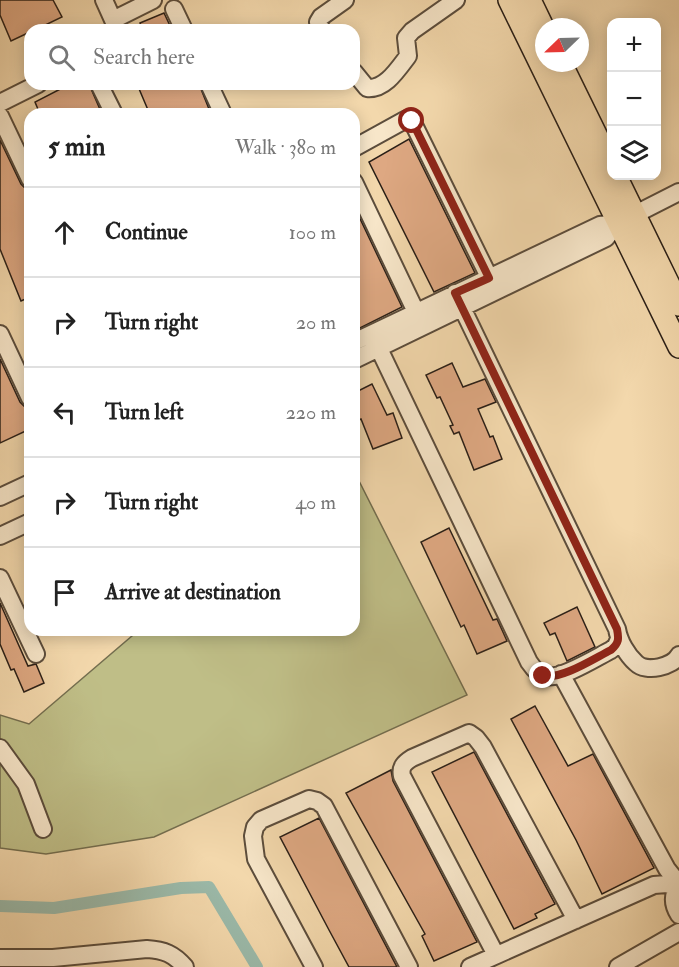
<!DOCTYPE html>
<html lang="en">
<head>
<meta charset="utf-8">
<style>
	body { margin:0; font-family:"IM FELL Double Pica",serif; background:#f2f2f2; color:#222 }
	.controls { position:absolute; right:18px; top:18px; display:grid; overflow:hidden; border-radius:12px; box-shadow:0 3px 15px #0003 }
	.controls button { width:54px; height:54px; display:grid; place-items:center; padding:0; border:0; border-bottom:2px solid #e0e0e0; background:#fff; color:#222; font:30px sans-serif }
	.compass { position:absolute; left:535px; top:18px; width:54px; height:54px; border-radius:50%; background:#fff; box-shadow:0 3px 15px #0003; rotate:247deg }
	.stop { position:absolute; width:18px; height:18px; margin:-14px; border:4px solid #8f2418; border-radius:50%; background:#fff }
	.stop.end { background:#8f2418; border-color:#fff; box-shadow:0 2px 6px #0008 }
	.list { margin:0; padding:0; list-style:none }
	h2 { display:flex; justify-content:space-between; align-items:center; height:78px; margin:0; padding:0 24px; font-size:26px }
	h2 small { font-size:20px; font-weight:400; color:#767676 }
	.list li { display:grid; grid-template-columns:39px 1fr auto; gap:18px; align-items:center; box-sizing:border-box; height:90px; padding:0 24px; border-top:2px solid #e0e0e0 }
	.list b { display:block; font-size:22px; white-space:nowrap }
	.list em { font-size:20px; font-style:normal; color:#767676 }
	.icon { flex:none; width:33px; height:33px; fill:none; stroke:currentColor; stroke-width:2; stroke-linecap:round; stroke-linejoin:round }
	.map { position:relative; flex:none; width:679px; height:967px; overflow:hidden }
	.search { position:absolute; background:#fff; box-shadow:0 3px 15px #0003; left:24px; top:24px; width:336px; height:66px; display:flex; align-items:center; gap:15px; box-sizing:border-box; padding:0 21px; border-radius:18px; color:#767676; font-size:22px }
	.panel { position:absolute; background:#fff; box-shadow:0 3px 15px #0003; left:24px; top:108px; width:336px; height:528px; border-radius:18px }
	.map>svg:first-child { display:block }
	.green { fill:#bfbe87; stroke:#746e4f; stroke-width:1.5 }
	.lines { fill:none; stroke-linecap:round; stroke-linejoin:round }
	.canal { stroke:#9bbaaa; stroke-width:12 }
	.building { fill:#dea882; stroke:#2a1f17; stroke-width:1.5 }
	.minor-casing { stroke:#5c4d3c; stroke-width:20 }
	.major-casing { stroke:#2a1f17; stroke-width:24 }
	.minor { stroke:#f7e6c9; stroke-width:16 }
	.major { stroke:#f3d8ac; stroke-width:21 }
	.route { stroke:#8f2418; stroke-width:8 }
</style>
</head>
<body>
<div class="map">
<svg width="679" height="967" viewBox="0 0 679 967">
	<rect width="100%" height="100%" fill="#f3d8ac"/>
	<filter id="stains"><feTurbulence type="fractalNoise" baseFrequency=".00333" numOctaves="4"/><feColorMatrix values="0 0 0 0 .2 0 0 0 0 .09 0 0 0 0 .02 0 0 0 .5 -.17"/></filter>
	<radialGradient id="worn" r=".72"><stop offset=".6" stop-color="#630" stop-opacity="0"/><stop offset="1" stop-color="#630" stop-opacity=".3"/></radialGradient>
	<path class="green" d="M354 471 467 695 154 837 46 854 0 848V715L29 724 139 630H354Z"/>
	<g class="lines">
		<path class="canal" d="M0 906 54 908 181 888 209 887 257 967"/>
	</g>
	<path class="building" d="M0 0H53L62 17 35 30H30V32L11 41 0 15Z
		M164 13 172 30H142L140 23Z
		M70 84H89L102 114H40L35 102Z
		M137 84H199L211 114H152L150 109 148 110Z
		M409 139 475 273 434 292 369 162Z
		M0 140 21 184 25 188 30 189V297L21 301 0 249Z
		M354 206 402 307 358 329 354 321Z
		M0 359 20 402 25 407 30 408V429L0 443Z
		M452 363 463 387 485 379 496 402 478 409 490 437 493 436 502 459 474 470 459 432 454 434 450 426 453 425 440 397 437 398 426 375Z
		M372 384 387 415 393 413 402 438 373 449 361 419 354 422V393Z
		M449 528 493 620 497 619 507 641 477 654 464 625 461 627 421 542Z
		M0 603 28 666 36 664 44 683 24 692 14 669 11 670 0 644Z
		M577 607 595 647 567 661 555 633 550 635 544 623Z
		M535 706 568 766 593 754 654 868 602 894 576 840 511 719Z
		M474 752 555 904 535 914 537 918 514 929 432 772Z
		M391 770 393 781 477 942 434 961 422 936 425 934 346 793Z
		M319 818 397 967H349L329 930 280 837Z"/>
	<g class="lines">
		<g class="minor-casing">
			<path id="minor" d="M104 0 113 20 153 0
				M174 9 184 30
				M322 30 318 22 321 17 345 0
				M354 72 367 88C385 90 398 69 408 56L406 38 412 31 456 0
				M99 84 114 114
				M209 84 223 114
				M0 103 38 84
				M0 116 30 179
				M354 148 403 121 407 119 412 121 489 277
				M354 182 416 312
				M455 293 617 629C619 641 627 655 636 663 646 673 673 667 679 655
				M0 334 30 398
				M372 334 529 662C533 668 539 675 546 676 561 680 597 657 611 650L616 646 619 639
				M354 342 600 225 618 223
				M354 360 606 238 618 223 679 192
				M0 497 30 483
				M0 536 30 522
				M0 578 36 654
				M561 674 667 869 679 884
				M0 748 26 784 43 829
				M679 885C672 895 672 904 679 915
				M496 955 402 776C400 767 404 763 412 758L469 733 476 738 483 747 576 920
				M0 958H53L147 949C164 950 174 954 185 967
				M314 967 256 859 253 836 255 827 261 820 309 799 317 801 324 806 409 967
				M470 967 654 885 667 884 677 888
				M618 967 679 932"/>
		</g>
		<g class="major-casing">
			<path id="major" d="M509 0 679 347
				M530 0 544 29
				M561 63 612 167
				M616 176 679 305"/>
		</g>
		<use href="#minor" class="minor"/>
		<use href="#major" class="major"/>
	</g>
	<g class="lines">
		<path class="route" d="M412 121 489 278 455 293 617 629C619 639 619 643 611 650 593 659 563 679 543 676"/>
	</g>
	<rect width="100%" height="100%" filter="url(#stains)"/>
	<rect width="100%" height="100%" fill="url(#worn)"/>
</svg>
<div class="controls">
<button>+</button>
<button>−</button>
<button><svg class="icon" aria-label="layers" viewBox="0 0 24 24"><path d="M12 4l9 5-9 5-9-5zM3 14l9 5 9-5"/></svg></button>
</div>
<svg class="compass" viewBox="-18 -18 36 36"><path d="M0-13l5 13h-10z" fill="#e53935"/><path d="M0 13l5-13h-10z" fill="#767676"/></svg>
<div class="stop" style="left:412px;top:121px"></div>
<div class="stop end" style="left:543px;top:676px"></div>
<div class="search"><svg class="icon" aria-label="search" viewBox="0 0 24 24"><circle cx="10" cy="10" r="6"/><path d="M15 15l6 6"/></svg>Search here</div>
<section class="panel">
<h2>5 min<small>Walk · 380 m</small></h2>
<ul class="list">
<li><svg class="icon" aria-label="ahead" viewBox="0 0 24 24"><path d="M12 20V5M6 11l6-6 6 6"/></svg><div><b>Continue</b></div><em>100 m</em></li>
<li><svg class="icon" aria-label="right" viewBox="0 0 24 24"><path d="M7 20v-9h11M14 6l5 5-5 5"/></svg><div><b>Turn right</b></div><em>20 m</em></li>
<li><svg class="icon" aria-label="left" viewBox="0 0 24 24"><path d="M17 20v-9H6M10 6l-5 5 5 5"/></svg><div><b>Turn left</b></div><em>220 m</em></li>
<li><svg class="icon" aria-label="right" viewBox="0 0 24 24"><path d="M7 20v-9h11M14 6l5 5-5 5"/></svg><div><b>Turn right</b></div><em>40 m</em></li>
<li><svg class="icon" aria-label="arrive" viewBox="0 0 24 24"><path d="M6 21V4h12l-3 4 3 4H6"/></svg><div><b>Arrive at destination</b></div></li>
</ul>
</section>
</div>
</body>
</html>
